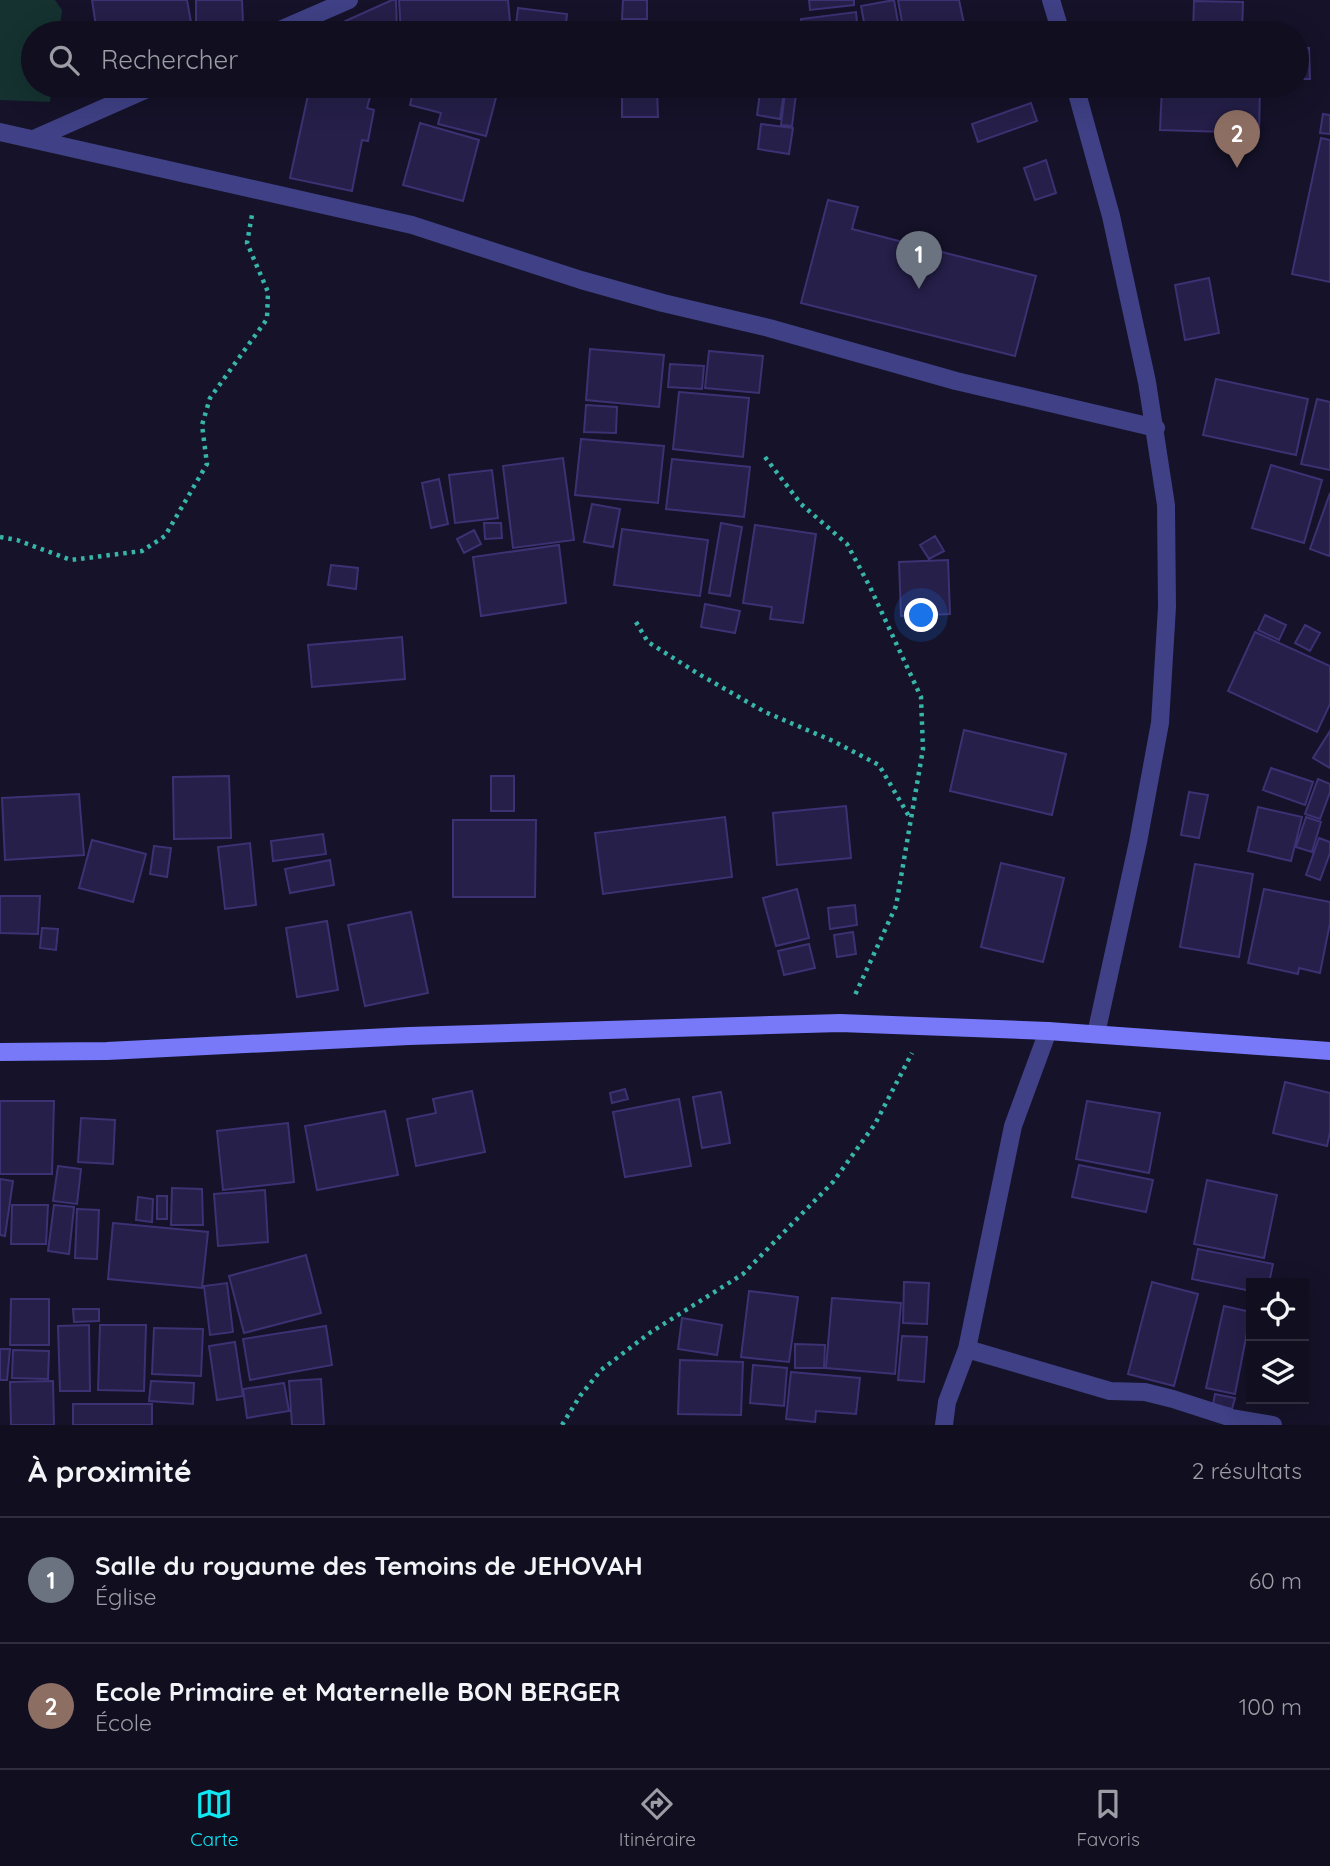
<!DOCTYPE html>
<html lang="fr">
<head>
<meta charset="utf-8">
<style>
	body { margin:0; font-family:Quicksand,sans-serif; background:#191728; color:#f1f3f6 }
	.controls { position:absolute; right:21px; bottom:21px; display:grid; overflow:hidden; border-radius:0px; box-shadow:0 7px 28px #0002 }
	.controls button { width:63px; height:63px; display:grid; place-items:center; padding:0; border:0; border-bottom:2px solid #302e3d; background:#100e1f; color:#f1f3f6; font:35px sans-serif }
	.you { position:absolute; left:922px; top:616px; width:24px; height:24px; margin:-18px; border:5px solid #fff; border-radius:50%; background:#1a73e8; box-shadow:0 0 0 10px #1a73e833 }
	.badge { display:grid; place-items:center; width:46px; height:46px; border-radius:50%; background:#11e6f3; color:#fff; font-size:23px; font-weight:700 }
	.pin { position:absolute; translate:-50% -58px; filter:drop-shadow(0 2px 4px #0008) }
	.pin::after { content:''; position:absolute; top:37px; width:24px; height:21px; background:inherit; clip-path:polygon(0 0,100% 0,50% 100%) }
	.list { margin:0; padding:0; list-style:none }
	h2 { display:flex; justify-content:space-between; align-items:center; height:91px; margin:0; padding:0 28px; font-size:30px }
	h2 small { font-size:23px; font-weight:400; color:#9c9ca4 }
	.list li { display:grid; grid-template-columns:46px 1fr auto; gap:21px; align-items:center; box-sizing:border-box; height:126px; padding:0 28px; border-top:2px solid #302e3d }
	.list b { display:block; font-size:26px; white-space:nowrap }
	.list p { margin:0; font-size:23px; white-space:nowrap; color:#9c9ca4 }
	.list em { font-size:23px; font-style:normal; color:#9c9ca4 }
	.icon { flex:none; width:38px; height:38px; fill:none; stroke:currentColor; stroke-width:2; stroke-linecap:round; stroke-linejoin:round }
	.map { position:relative; flex:none; width:1330px; height:1425px; overflow:hidden }
	.search { position:absolute; background:#100e1f; box-shadow:0 7px 28px #0002; left:21px; right:21px; top:21px; height:77px; display:flex; align-items:center; gap:18px; box-sizing:border-box; padding:0 24px; border-radius:38px; color:#9c9ca4; font-size:26px }
	.sheet { height:343px; background:#100e1f }
	nav { display:flex; justify-content:space-around; align-items:center; box-sizing:border-box; height:98px; border-top:2px solid #302e3d; background:#100e1f; font-size:19px; color:#9c9ca4 }
	nav a { display:grid; justify-items:center; gap:4px }
	nav .on { color:#11e6f3 }
	.map>svg:first-child { display:block }
	.green { fill:#153230 }
	.building { fill:#251f49; stroke:#3c3273; stroke-width:2 }
	.lines { fill:none; stroke-linecap:round; stroke-linejoin:round }
	.path { stroke:#37b5a9; stroke-width:4.5; stroke-dasharray:3.5 5; stroke-linecap:butt }
	.street { stroke:#3f4085; stroke-width:18 }
	.secondary { stroke:#7779f8; stroke-width:18 }
</style>
</head>
<body>
<div class="map">
<svg width="1330" height="1425" viewBox="0 0 1330 1425">
	<rect width="100%" height="100%" fill="#151229"/>
	<path class="green" d="M0 0H55L62 10 59 33H33V86H52L50 102 0 100Z"/>
	<path class="building" d="M92 0H187L193 33H97Z
		M196 0H242L243 23 196 22Z
		M392 0H396L397 33H319Z
		M399 0H508L511 33H401Z
		M623 0H647V19H622Z
		M809 0H854V5L810 10Z
		M894 0 900 33H866L861 6Z
		M898 0H959L966 33H904Z
		M1194 1 1243 2 1242 33H1193Z
		M518 8 567 14 565 33H515Z
		M856 12 858 33H803L801 19Z
		M660 23V33H576V25Z
		M1297 48H1309L1310 79H1297Z
		M310 86 370 97 367 108 374 110 368 141 362 140 352 191 290 178Z
		M342 86H398V92Z
		M414 86H499L486 136 438 124 441 113 410 105Z
		M761 86H785L780 119 757 115Z
		M810 86H865L811 94Z
		M1162 86H1260L1259 133 1160 130Z
		M657 88 658 117H622V89Z
		M785 93 796 94 792 126 781 125Z
		M1031 103 1037 121 978 142 972 124Z
		M1323 114 1330 115V134L1320 133Z
		M420 123 479 140 463 201 403 185Z
		M761 124 793 128 789 154 758 149Z
		M1321 138 1330 140V282L1292 274Z
		M1046 160 1056 193 1035 200 1024 168Z
		M828 200 858 207 852 229 1036 276 1015 356 801 303Z
		M1209 278 1219 333 1185 340 1175 285Z
		M590 349 664 355 659 407 586 400Z
		M709 351 763 356 759 393 705 388Z
		M670 364 704 366 702 389 668 387Z
		M1216 379 1308 399 1296 455 1203 435Z
		M679 392 749 398 743 457 673 449Z
		M1317 399 1330 402V470L1301 464Z
		M586 405 617 407 616 433 584 432Z
		M581 439 664 446 658 503 575 495Z
		M563 458 574 540 513 548 503 466Z
		M672 459 750 467 744 517 666 509Z
		M1271 465 1322 480 1304 543 1252 528Z
		M492 470 498 518 455 523 449 475Z
		M439 479 448 524 431 528 422 483Z
		M1330 493V553L1329 556 1310 549Z
		M592 504 620 509 613 547 584 542Z
		M484 523H501L502 538 485 539Z
		M721 523 742 527 730 596 709 593Z
		M755 525 816 534 803 623 770 619 772 607 743 603Z
		M622 529 708 540 700 596 614 585Z
		M474 530 481 544 464 553 457 539Z
		M935 536 944 551 929 559 920 545Z
		M559 545 566 603 481 616 473 557Z
		M948 560 950 614 901 616 899 562Z
		M331 565 358 568 356 589 328 585Z
		M705 604 740 611 735 633 701 627Z
		M1265 615 1286 625 1279 640 1258 630Z
		M1305 625 1320 633 1310 651 1295 643Z
		M1255 632 1330 666V704L1317 732 1228 691Z
		M402 637 405 679 312 687 308 645Z
		M964 730 1066 754 1052 815 950 791Z
		M1330 731V768L1313 758Z
		M1271 768 1313 782 1305 805 1263 790Z
		M229 776 231 838 174 839 173 777Z
		M491 776H514V811H491Z
		M1318 779 1330 784V792L1320 819 1305 814Z
		M1189 792 1208 795 1199 838 1181 835Z
		M79 794 84 855 5 860 2 798Z
		M846 806 851 858 777 865 773 813Z
		M1258 807 1302 817 1291 861 1248 851Z
		M725 817 732 877 603 894 595 833Z
		M1306 817 1321 822 1312 852 1296 847Z
		M453 820H536L535 897H453Z
		M323 834 326 854 273 861 271 841Z
		M1319 838 1330 842V853L1320 880 1306 875Z
		M92 840 146 854 133 902 79 888Z
		M250 843 256 905 225 909 218 847Z
		M154 846 171 848 167 877 150 874Z
		M330 860 334 885 290 893 285 869Z
		M1001 863 1064 878 1043 962 981 947Z
		M1195 864 1253 874 1239 957 1180 947Z
		M797 889 809 938 776 946 763 898Z
		M1264 889 1330 902V923L1320 973 1299 968 1298 974 1248 963Z
		M0 896H40L38 934 0 933Z
		M855 905 857 925 830 929 828 908Z
		M411 912 428 993 365 1006 348 925Z
		M327 921 338 990 297 997 286 928Z
		M42 928 58 929 56 950 40 948Z
		M853 932 856 954 837 957 834 935Z
		M809 944 815 968 784 975 778 951Z
		M1285 1082 1330 1093V1132L1327 1146 1273 1133Z
		M625 1089 628 1099 612 1103 610 1093Z
		M472 1091 485 1152 416 1166 407 1119 436 1113 433 1099Z
		M721 1092 730 1143 702 1148 693 1097Z
		M679 1099 691 1166 625 1177 613 1112Z
		M0 1101H54L52 1174H0Z
		M1087 1101 1160 1113 1149 1173 1076 1159Z
		M385 1111 398 1175 317 1190 305 1126Z
		M81 1118 115 1120 113 1164 78 1162Z
		M288 1123 294 1182 223 1190 217 1131Z
		M1079 1165 1153 1180 1146 1212 1072 1197Z
		M58 1166 81 1169 77 1204 53 1201Z
		M0 1179 13 1181 5 1236 0 1235Z
		M1207 1180 1277 1195 1264 1258 1194 1244Z
		M172 1188 202 1189 203 1225H171Z
		M265 1190 268 1242 218 1246 214 1194Z
		M157 1196H167V1219H157Z
		M138 1197 153 1199 152 1222 136 1220Z
		M12 1205H48L46 1244H11Z
		M54 1205 74 1207 69 1254 48 1251Z
		M77 1209 99 1210 97 1259 75 1258Z
		M113 1223 208 1232 202 1288 108 1279Z
		M1198 1249 1273 1264 1269 1283H1251V1291L1192 1279Z
		M306 1255 321 1313 244 1333 229 1276Z
		M904 1282 929 1283 927 1324 903 1323Z
		M1152 1282 1198 1294 1174 1386 1128 1374Z
		M227 1283 233 1332 210 1335 204 1286Z
		M749 1291 798 1297 789 1362 741 1357Z
		M832 1298 901 1303 895 1374 826 1368Z
		M11 1299H49V1345H10Z
		M1224 1306 1251 1312 1235 1394 1206 1388Z
		M73 1309H99V1321L74 1322Z
		M682 1318 722 1325 717 1355 678 1349Z
		M89 1325 90 1391H60L58 1326Z
		M100 1325H146L144 1391 98 1390Z
		M326 1326 332 1365 250 1380 243 1339Z
		M154 1328 203 1329 201 1376 152 1374Z
		M902 1336 927 1337 924 1382 898 1380Z
		M235 1342 243 1396 217 1400 209 1346Z
		M795 1344 825 1345 824 1368H795Z
		M0 1349H10L7 1380H0Z
		M13 1350 49 1351 48 1379 12 1378Z
		M680 1360 743 1362 741 1415 678 1414Z
		M753 1365 787 1368 784 1406 750 1403Z
		M791 1372 860 1378 856 1414 816 1411 815 1422 786 1419Z
		M321 1379 324 1425H292L289 1381Z
		M53 1381 54 1425H11L10 1382Z
		M151 1381 194 1383 193 1404 149 1401Z
		M284 1383 289 1411 247 1418 243 1389Z
		M1215 1394 1235 1398 1232 1409 1213 1404Z
		M73 1404H152V1425H73Z"/>
	<g class="lines">
		<path class="path" d="M765 457 801 504 847 544 870 587 921 697 923 749 896 906 855 995
			M0 537 17 540 71 560 142 551 165 536 207 464 202 425 210 398 267 319 268 292 247 243 252 215
			M636 622 648 642 697 673 765 712 833 741 879 765 910 818
			M562 1425 580 1396 601 1370 651 1332 743 1274 833 1182 875 1124 912 1053"/>
		<path class="street" d="M1051 0 1061 33
			M273 33 349 0
			M1075 86 1111 216 1147 382 1166 505 1167 607 1160 723 1138 842 1096 1034
			M0 132 412 225 581 280 663 303 769 328 956 381 1156 428
			M36 138 154 86
			M967 1349 1110 1391 1145 1392 1173 1399 1232 1418 1273 1425
			M944 1425 947 1402 967 1349 1013 1126 1048 1031"/>
		<path class="secondary" d="M0 1052 107 1051 409 1036 840 1023 1048 1031 1330 1051"/>
	</g>
</svg>
<div class="controls">
<button><svg class="icon" aria-label="locate" viewBox="0 0 24 24"><circle cx="12" cy="12" r="6"/><path d="M12 2v4M12 18v4M2 12h4M18 12h4"/></svg></button>
<button><svg class="icon" aria-label="layers" viewBox="0 0 24 24"><path d="M12 4l9 5-9 5-9-5zM3 14l9 5 9-5"/></svg></button>
</div>
<div class="you"></div>
<div class="pin badge" style="left:919px;top:289px;background:#6b7280">1</div>
<div class="pin badge" style="left:1237px;top:168px;background:#8d6e63">2</div>
<div class="search"><svg class="icon" aria-label="search" viewBox="0 0 24 24"><circle cx="10" cy="10" r="6"/><path d="M15 15l6 6"/></svg>Rechercher</div>
</div>
<section class="sheet">
<h2>À proximité<small>2 résultats</small></h2>
<ul class="list">
<li><span class="badge" style="background:#6b7280">1</span><div><b>Salle du royaume des Temoins de JEHOVAH</b><p>Église</p></div><em>60 m</em></li>
<li><span class="badge" style="background:#8d6e63">2</span><div><b>Ecole Primaire et Maternelle BON BERGER</b><p>École</p></div><em>100 m</em></li>
</ul>
</section>
<nav>
<a class="on"><svg class="icon" aria-label="map" viewBox="0 0 24 24"><path d="M3 6l6-2 6 2 6-2v14l-6 2-6-2-6 2zM9 4v14M15 6v14"/></svg>Carte</a>
<a><svg class="icon" aria-label="directions" viewBox="0 0 24 24"><path d="M12 3l9 9-9 9-9-9zM9 14v-3h6M13 9l2 2-2 2"/></svg>Itinéraire</a>
<a><svg class="icon" aria-label="saved" viewBox="0 0 24 24"><path d="M7 4h10v16l-5-4-5 4z"/></svg>Favoris</a>
</nav>
</body>
</html>
